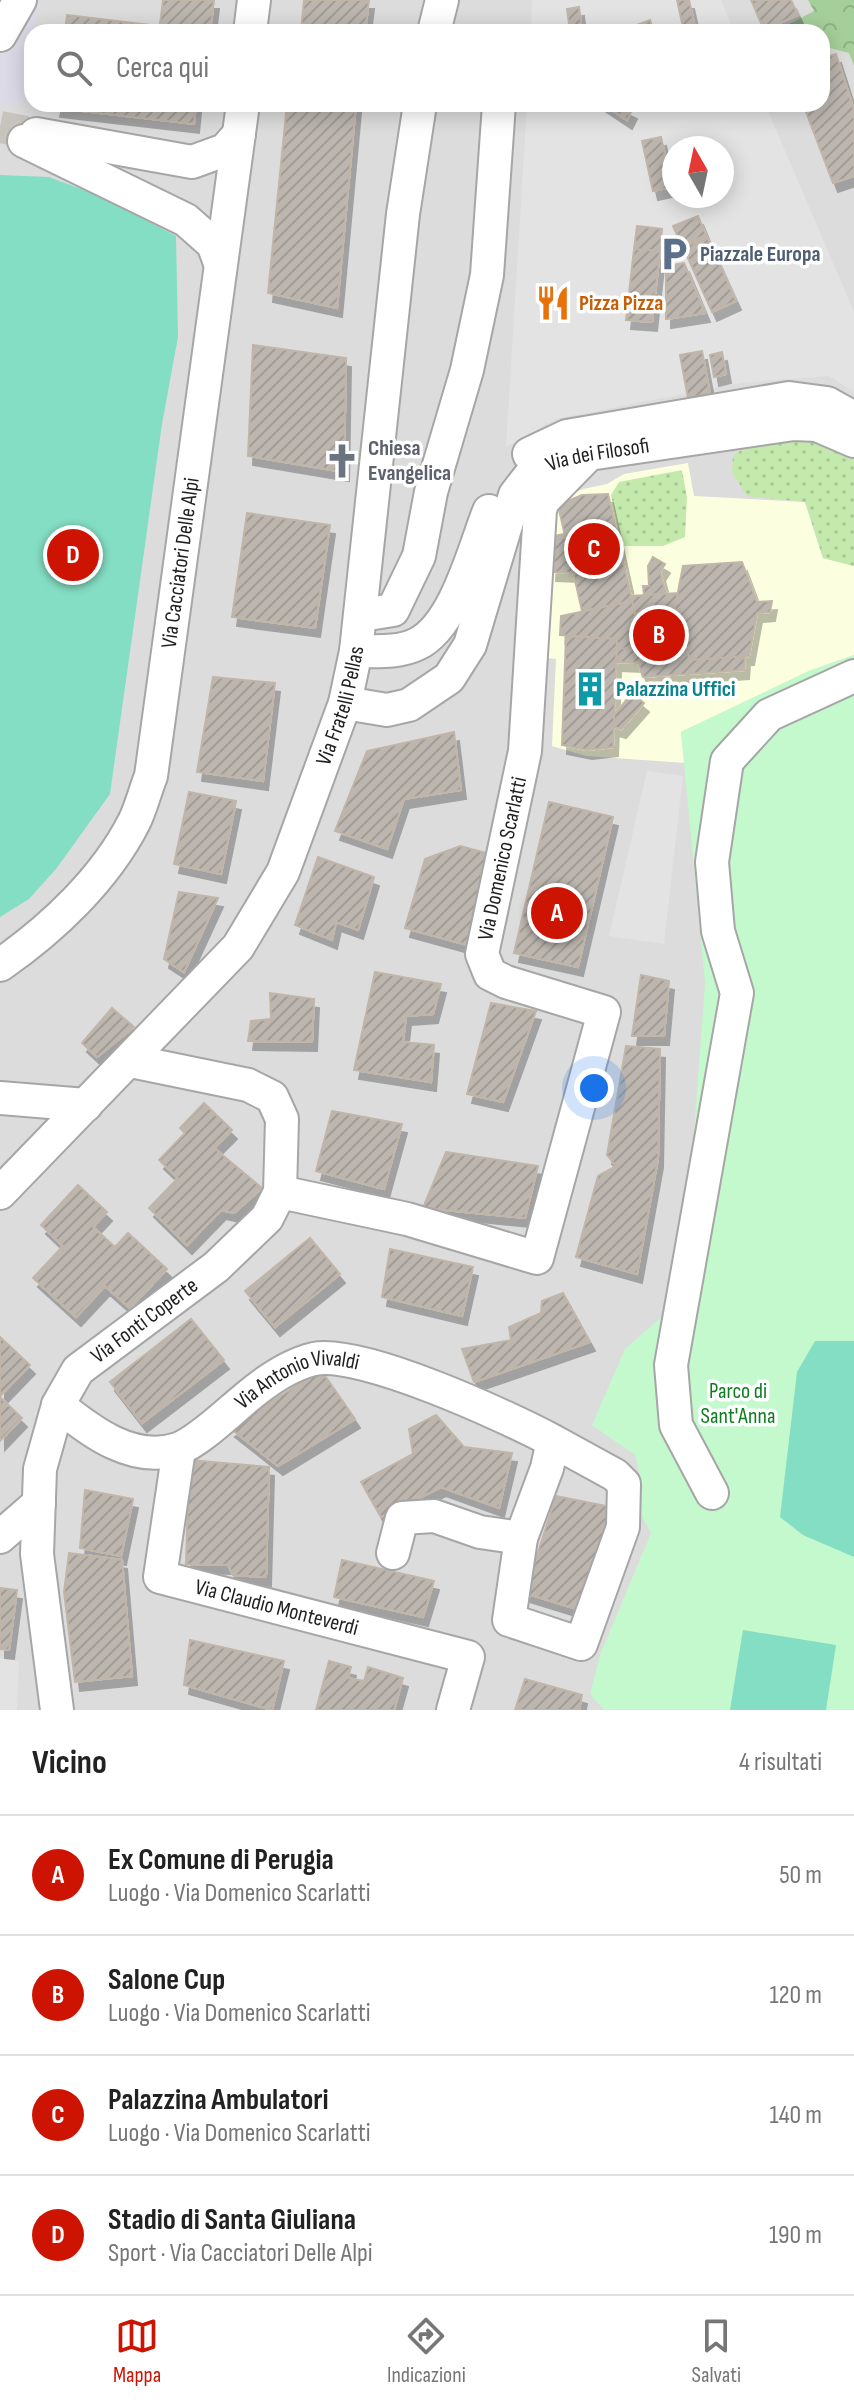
<!DOCTYPE html>
<html lang="it">
<head>
<meta charset="utf-8">
<style>
	body { margin:0; font-family:"Sofia Sans Condensed",sans-serif; background:#f6f6f6; color:#222 }
	.compass { position:absolute; left:662px; top:136px; width:72px; height:72px; border-radius:50%; background:#fff; box-shadow:0 4px 20px #0003; rotate:351deg }
	.you { position:absolute; left:594px; top:1088px; width:28px; height:28px; margin:-20px; border:6px solid #fff; border-radius:50%; background:#1a73e8; box-shadow:0 0 0 12px #1a73e833 }
	.badge { display:grid; place-items:center; width:52px; height:52px; border-radius:50%; background:#cd1402; color:#fff; font-size:26px; font-weight:700 }
	.pin { position:absolute; translate:-50% -50%; border:4px solid #fff; box-shadow:0 2px 8px #0006 }
	.list { margin:0; padding:0; list-style:none }
	h2 { display:flex; justify-content:space-between; align-items:center; height:104px; margin:0; padding:0 32px; font-size:34px }
	h2 small { font-size:26px; font-weight:400; color:#767676 }
	.list li { display:grid; grid-template-columns:52px 1fr auto; gap:24px; align-items:center; box-sizing:border-box; height:120px; padding:0 32px; border-top:2px solid #e0e0e0 }
	.list b { display:block; font-size:30px; white-space:nowrap }
	.list p { margin:0; font-size:26px; white-space:nowrap; color:#767676 }
	.list em { font-size:26px; font-style:normal; color:#767676 }
	.icon { flex:none; width:44px; height:44px; fill:none; stroke:currentColor; stroke-width:2; stroke-linecap:round; stroke-linejoin:round }
	.map { position:relative; flex:none; width:854px; height:1710px; overflow:hidden }
	.search { position:absolute; background:#fff; box-shadow:0 4px 20px #0003; left:24px; right:24px; top:24px; height:88px; display:flex; align-items:center; gap:20px; box-sizing:border-box; padding:0 28px; border-radius:24px; color:#767676; font-size:30px }
	.sheet { height:584px; background:#fff }
	nav { display:flex; justify-content:space-around; align-items:center; box-sizing:border-box; height:112px; border-top:2px solid #e0e0e0; background:#fff; font-size:22px; color:#767676 }
	nav a { display:grid; justify-items:center; gap:4px }
	nav .on { color:#cd1402 }
	.map>svg:first-child { display:block }
	.residential { fill:#dddcdc; fill-rule:evenodd }
	.education { fill:#fcffdf }
	.grass { fill:url(#grass-dots) }
	.forest { fill:url(#forest-crowns) }
	.park { fill:#c3f9cc }
	.pitch { fill:#84dec3 }
	.parking { fill:#e3e3e3; fill-rule:evenodd }
	.plaza { fill:#dbdae6 }
	.building { fill:url(#building-hatch); stroke:#c1b5a8; stroke-width:2; filter:url(#shadow) }
	.lines { fill:none; stroke-linecap:round; stroke-linejoin:round }
	.minor-tunnel { stroke:#c6c4bd; stroke-width:32; stroke-dasharray:32 16; stroke-linecap:butt }
	.minor-casing { stroke:#a6a6a6; stroke-width:36 }
	.minor { stroke:#fff; stroke-width:32 }
	.labels { text-anchor:middle; dominant-baseline:central; stroke-width:7; stroke-linejoin:round; paint-order:stroke }
	.service-label { font-size:22px; font-weight:bold; fill:#4e5e75; stroke:#fff; text-anchor:start }
	.food-label { font-size:22px; font-weight:bold; fill:#c56008; stroke:#fff; text-anchor:start }
	.worship-label { font-size:22px; font-weight:bold; fill:#5b616d; stroke:#fff; text-anchor:start }
	.street-label { font-size:22px; fill:#1f1f1f; stroke:#fff }
	.culture-label { font-size:22px; font-weight:bold; fill:#0d838f; stroke:#fff; text-anchor:start }
	.park-label { font-size:22px; fill:#0c7e20; stroke:#fff }
</style>
</head>
<body>
<div class="map">
<svg width="854" height="1710" viewBox="0 0 854 1710">
	<defs>
		<pattern id="grass-dots" width="8" height="8" patternUnits="userSpaceOnUse" patternTransform="scale(2)"><rect width="8" height="8" fill="#c4e9ac"/><path d="M2 2h.1M6 6h.1" fill="none" stroke="#a8c794" stroke-width="1.8" stroke-linecap="round"/></pattern>
		<pattern id="forest-crowns" width="20" height="18" patternUnits="userSpaceOnUse" patternTransform="scale(2)"><rect width="20" height="18" fill="#a5cf9a"/><path d="M2 6a3 3 0 1 1 6 0M12 15a3 3 0 1 1 6 0" fill="none" stroke="#8eb184"/></pattern>
		<pattern id="building-hatch" width="6" height="6" patternUnits="userSpaceOnUse" patternTransform="scale(2)"><rect width="6" height="6" fill="#bcb6af"/><path d="M-1 1l2-2M0 6l6-6M5 7l2-2" fill="none" stroke="#a19c96"/></pattern>
		<filter id="shadow"><feDropShadow dx="5" dy="9" stdDeviation="0" flood-color="#0004"/></filter>
	</defs>
	<rect width="100%" height="100%" fill="#f0ede5"/>
	<path class="residential" d="M0 0H854V1710H0ZM32 32H822V104H32ZM674 148H722V196H674Z"/>
	<path class="education" d="M688 463 694 496 805 502 823 558 854 566V655L809 671 681 732 686 763 586 756 552 746 556 659 548 658 552 502 583 489 607 484 624 474Z"/>
	<path class="grass" d="M794 440 820 441 854 456V566L823 558 805 502 747 496 732 472 733 456 743 449Z
		M682 470 687 497 685 537 663 546H622L611 495 619 482Z"/>
	<path class="forest" d="M808 0H854V66L849 53 822 46V32H774L814 11Z"/>
	<path class="park" d="M854 655V1710H604L590 1694 600 1655 651 1533 636 1505 643 1488 635 1455 592 1425 625 1349 665 1314 691 1173 705 983 681 732 809 671Z"/>
	<path class="pitch" d="M0 175 49 177 102 197 176 236 178 337 162 424 110 794 56 869 29 899 0 917Z
		M815 1341H854V1557L803 1535 780 1517 797 1372Z
		M743 1630 836 1645 826 1710H730Z"/>
	<path class="parking" d="M532 0H721L734 32H531Z
		M527 104H765L854 312V392L829 376 741 383 555 419 506 447ZM674 148H722V196H674Z
		M647 771 683 776 664 944 609 936Z
		M0 1658 19 1661 17 1710H0Z"/>
	<path class="plaza" d="M0 0H38L24 105 0 102Z"/>
	<path class="building" d="M163 0H214L210 32H159Z
		M304 0H369L365 32H301Z
		M677 0H689L696 32H684Z
		M751 0H791L798 15 764 30Z
		M579 7 582 32H570L567 9Z
		M67 15 160 26 159 32H65Z
		M650 20 654 32H613L614 27 626 29Z
		M836 54 854 110V176L833 183 803 104H822V58Z
		M56 104H196L194 124 55 108Z
		M287 104H356L337 308 268 293Z
		M603 104H619L632 110 627 120Z
		M661 137 672 187 653 191 642 141Z
		M698 216 706 235 682 246 673 226Z
		M637 226 662 229 660 251 634 249Z
		M707 237 736 301 712 312 683 247Z
		M634 249 660 251 652 322 626 320Z
		M684 263 705 313 666 319V266Z
		M253 345 346 358 344 472 248 456Z
		M702 351 710 394 688 398 680 355Z
		M722 352 726 374 714 377 710 355Z
		M608 494 632 601 582 611 558 505 582 495Z
		M247 513 330 525 315 628 232 617Z
		M565 534 573 573 551 572 553 536Z
		M653 557 665 564 660 572 666 594 644 595 643 586H649L648 566Z
		M742 562 757 602 772 601 770 612 757 613 749 656 690 660 674 612 683 566Z
		M678 593 674 612 690 660 745 656 744 670 643 677 638 663 616 662 617 648 636 649 637 622 631 596Z
		M632 601 637 622 636 649 617 648V639L560 635 561 616Z
		M566 636 617 639 613 747 587 750 562 745Z
		M213 677 275 683 263 781 197 772Z
		M632 693 644 703 621 729 614 727V715Z
		M454 732 461 790 404 799 387 849 335 831 367 751Z
		M189 792 236 801 221 874 174 864Z
		M549 802 613 817 578 967 514 953Z
		M460 846 486 853 467 945 405 928 425 859Z
		M318 857 374 877 358 930 336 922 332 940 295 925Z
		M179 892 218 898 184 972 164 959Z
		M375 972 441 984 433 1014 406 1016 403 1042 434 1045 431 1082 354 1070Z
		M641 975 669 981 664 1036H632Z
		M270 993 314 999 312 1042 248 1041 251 1021 271 1019Z
		M491 1003 536 1011 503 1102 467 1094Z
		M112 1008 134 1027 97 1057 82 1043Z
		M626 1046 660 1049 658 1159 637 1274 576 1257 598 1176 616 1166 607 1155Z
		M204 1103 232 1130 214 1148 262 1188 234 1213 221 1210 187 1245 149 1208 178 1178 159 1160 185 1133 180 1128Z
		M332 1111 402 1124 384 1189 316 1171Z
		M446 1152 538 1166 525 1218 423 1208Z
		M78 1185 107 1212 93 1227 115 1247 128 1233 167 1269 130 1308 105 1286 76 1317 33 1278 63 1246 41 1225Z
		M310 1238 340 1274 275 1327 245 1291Z
		M390 1249 473 1267 462 1316 382 1297Z
		M563 1293 590 1342 474 1382 462 1349 511 1340 509 1327 541 1313 542 1301Z
		M191 1319 224 1360 142 1423 110 1382Z
		M0 1337 30 1365 0 1396Z
		M321 1370 355 1419 278 1466 230 1428Z
		M0 1397 22 1418 0 1441Z
		M436 1415 464 1447 512 1453 499 1508 441 1487 381 1517 361 1482 413 1454 409 1429Z
		M189 1460 269 1467 266 1577 233 1575 228 1565 186 1564Z
		M85 1490 133 1499 121 1556 80 1548Z
		M556 1496 616 1508 583 1611 525 1593Z
		M69 1553 122 1560 132 1676 75 1682 64 1592Z
		M342 1560 434 1581 423 1617 334 1597Z
		M0 1588 17 1590 9 1650 0 1649Z
		M190 1640 284 1661 272 1710 184 1685Z
		M329 1661 351 1667 348 1678 364 1681 368 1667 403 1678 394 1710H316Z
		M525 1679 582 1695 579 1710H515Z"/>
	<g class="lines">
		<path class="minor-tunnel" d="M0 127 26 132"/>
		<g class="minor-casing">
			<g id="minor">
				<path d="M250 32 254 0"/>
				<path d="M434 32 442 0"/>
				<path d="M0 35 20 0"/>
				<path d="M36 134 192 162 225 150 239 134"/>
				<path d="M24 141 186 220 213 244 220 263"/>
				<path d="M529 454 567 436 789 398 827 403 854 418"/>
				<path d="M362 615 393 610 419 556 431 492 467 370 487 275 499 104"/>
				<path d="M356 651C377 651 399 653 417 644 455 626 474 549 489 511"/>
				<path id="s1" d="M345 703 387 710 409 705 449 678 470 645 515 495 532 473 556 461 589 454 794 424 817 425 854 441"/>
				<path id="s2" d="M0 965C52 929 105 879 134 822 141 808 145 791 151 776L243 104"/>
				<path d="M0 1098 86 1105"/>
				<path id="s3" d="M280 1192 407 1219 537 1258 604 1012 506 982 490 974 482 954 525 751 540 510 543 501 589 454"/>
				<path id="s4" d="M0 1193 238 947 283 872 345 703 356 651 403 214 420 104"/>
				<path id="s5" d="M58 1405C90 1431 133 1464 178 1449 198 1442 229 1412 246 1398 266 1381 289 1365 314 1359 361 1349 508 1417 553 1441L547 1468 521 1538 509 1620 581 1644 623 1527 624 1484 615 1475 553 1441"/>
				<path id="s6" d="M179 1449 160 1577 468 1657 453 1710"/>
				<path d="M712 1493 676 1425 671 1365 737 993 718 931 712 862 727 761 769 715 854 676"/>
				<path d="M0 1537 39 1503"/>
				<path d="M393 1553 402 1518 434 1516 480 1532 521 1538"/>
				<path id="s7" d="M57 1710 37 1554 40 1469 58 1405 78 1370 216 1267 267 1218 280 1192 282 1119 272 1097 248 1085 131 1061"/>
			</g>
		</g>
		<use href="#minor" class="minor"/>
	</g>
	<defs>
		<g id="parking-bare" transform="scale(2.76)"><path d="M-3.5-5.5H1a3.5 3.5 0 0 1 0 7H-1V5.5H-3.5ZM-1-3.4V-.6H.8a1.4 1.4 0 0 0 0-2.8Z" fill="#5c6f8a" stroke="#fff" stroke-width="2.5" paint-order="stroke"/></g>
		<g id="restaurant-bare" transform="scale(2.76)"><path d="M-5-6h1v4h1v-4h1v4h1v-4h1v5L-1.5 .5V6h-2V.5L-5-1ZM5-6V6H3V1.5H1.5Q1.5-4 5-6Z" fill="#e8710a" stroke="#fff" stroke-width="2.5" paint-order="stroke"/></g>
		<g id="church-bare" transform="scale(2.76)"><path d="M-1.2-6h2.4v3.5h3.3v2.4h-3.3V6h-2.4V-.1h-3.3v-2.4h3.3Z" fill="#6b7280" stroke="#fff" stroke-width="2.5" paint-order="stroke"/></g>
		<g id="building-bare" transform="scale(2.76)"><path d="M-4-6H4V6H1V3H-1V6H-4ZM-2.5-4.3h1.7v1.8h-1.7ZM.8-4.3h1.7v1.8H.8ZM-2.5-1h1.7V.8h-1.7ZM.8-1h1.7V.8H.8Z" fill="#0f9aa8" stroke="#fff" stroke-width="2.5" paint-order="stroke"/></g>
	</defs>
	<g fill-rule="evenodd">
		<use href="#parking-bare" x="674" y="254"/>
		<use href="#restaurant-bare" x="553" y="303"/>
		<use href="#church-bare" x="342" y="461"/>
		<use href="#building-bare" x="590" y="689"/>
	</g>
	<g class="labels">
		<g class="service-label">
			<text x="700" y="254">Piazzale Europa</text>
		</g>
		<g class="food-label">
			<text x="579" y="303">Pizza Pizza</text>
		</g>
		<g class="worship-label">
			<text x="368" y="448">Chiesa<tspan x="368" dy="25">Evangelica</tspan></text>
		</g>
		<g class="street-label">
			<text stroke="none"><textPath href="#s1" startOffset="406">Via dei Filosofi</textPath></text>
			<text stroke="none"><textPath href="#s2" startOffset="462">Via Cacciatori Delle Alpi</textPath></text>
			<text stroke="none"><textPath href="#s4" startOffset="606">Via Fratelli Pellas</textPath></text>
			<text stroke="none"><textPath href="#s3" startOffset="760">Via Domenico Scarlatti</textPath></text>
			<text stroke="none"><textPath href="#s7" startOffset="432">Via Fonti Coperte</textPath></text>
			<text stroke="none"><textPath href="#s5" startOffset="276">Via Antonio Vivaldi</textPath></text>
			<text stroke="none"><textPath href="#s6" startOffset="250">Via Claudio Monteverdi</textPath></text>
		</g>
		<g class="culture-label">
			<text x="616" y="689">Palazzina Uffici</text>
		</g>
		<g class="park-label">
			<text x="738" y="1391">Parco di<tspan x="738" dy="25">Sant'Anna</tspan></text>
		</g>
	</g>
</svg>
<svg class="compass" viewBox="-18 -18 36 36"><path d="M0-13l5 13h-10z" fill="#e53935"/><path d="M0 13l5-13h-10z" fill="#767676"/></svg>
<div class="you"></div>
<div class="pin badge" style="left:557px;top:913px">A</div>
<div class="pin badge" style="left:659px;top:635px">B</div>
<div class="pin badge" style="left:594px;top:549px">C</div>
<div class="pin badge" style="left:73px;top:555px">D</div>
<div class="search"><svg class="icon" aria-label="search" viewBox="0 0 24 24"><circle cx="10" cy="10" r="6"/><path d="M15 15l6 6"/></svg>Cerca qui</div>
</div>
<section class="sheet">
<h2>Vicino<small>4 risultati</small></h2>
<ul class="list">
<li><span class="badge">A</span><div><b>Ex Comune di Perugia</b><p>Luogo · Via Domenico Scarlatti</p></div><em>50 m</em></li>
<li><span class="badge">B</span><div><b>Salone Cup</b><p>Luogo · Via Domenico Scarlatti</p></div><em>120 m</em></li>
<li><span class="badge">C</span><div><b>Palazzina Ambulatori</b><p>Luogo · Via Domenico Scarlatti</p></div><em>140 m</em></li>
<li><span class="badge">D</span><div><b>Stadio di Santa Giuliana</b><p>Sport · Via Cacciatori Delle Alpi</p></div><em>190 m</em></li>
</ul>
</section>
<nav>
<a class="on"><svg class="icon" aria-label="map" viewBox="0 0 24 24"><path d="M3 6l6-2 6 2 6-2v14l-6 2-6-2-6 2zM9 4v14M15 6v14"/></svg>Mappa</a>
<a><svg class="icon" aria-label="directions" viewBox="0 0 24 24"><path d="M12 3l9 9-9 9-9-9zM9 14v-3h6M13 9l2 2-2 2"/></svg>Indicazioni</a>
<a><svg class="icon" aria-label="saved" viewBox="0 0 24 24"><path d="M7 4h10v16l-5-4-5 4z"/></svg>Salvati</a>
</nav>
</body>
</html>
